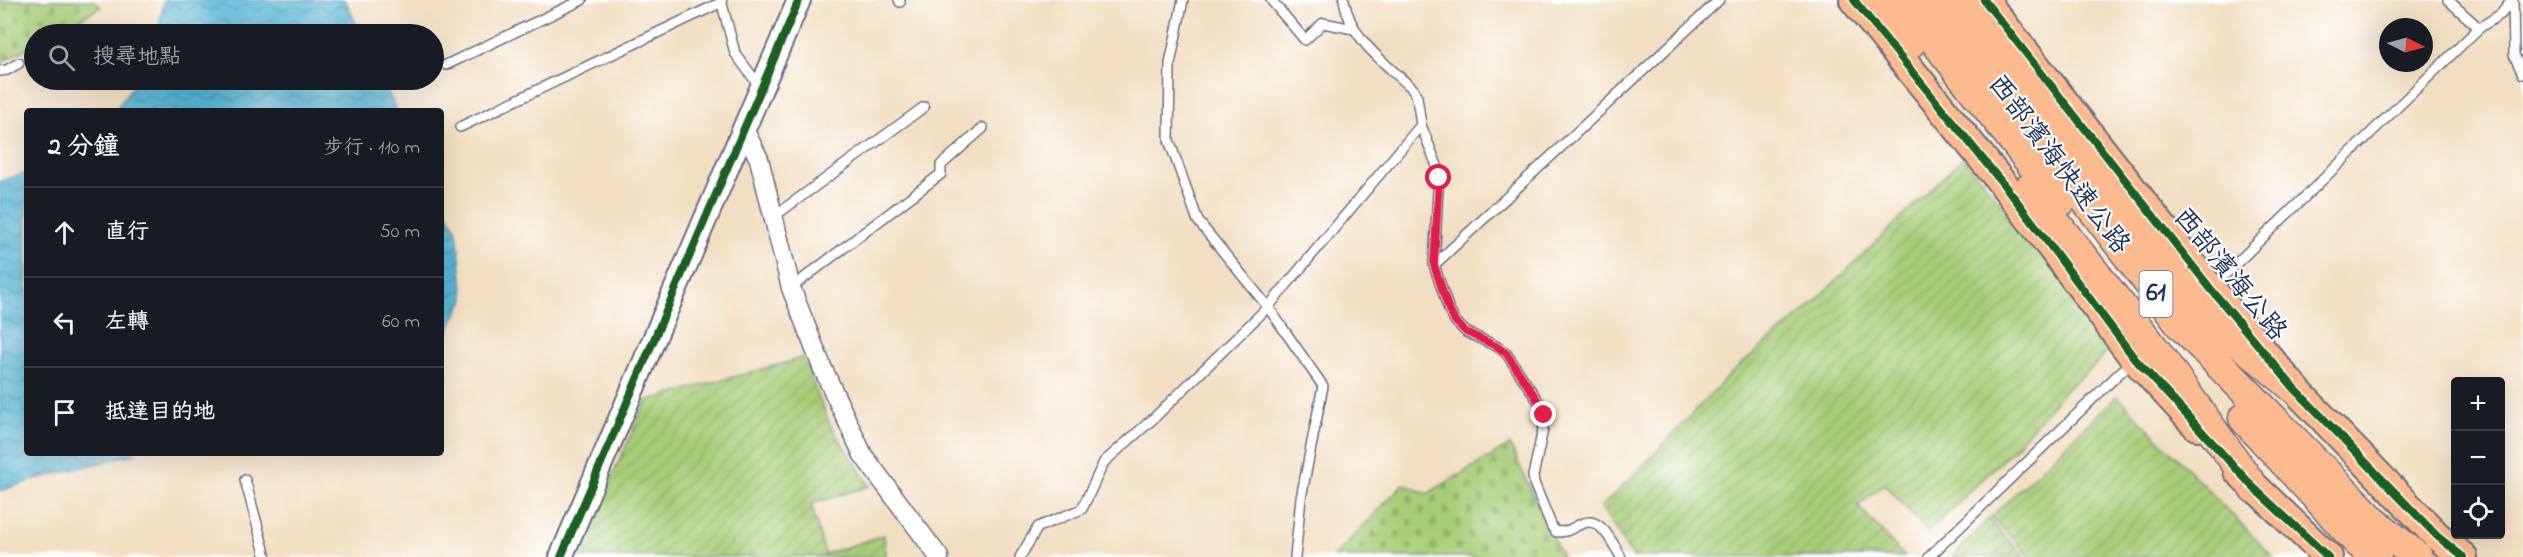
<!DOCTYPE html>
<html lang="zh-TW">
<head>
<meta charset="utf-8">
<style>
	body { margin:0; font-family:"Indie Flower","LXGW WenKai TC",sans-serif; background:#242831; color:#f1f3f6 }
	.controls { position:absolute; right:18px; bottom:18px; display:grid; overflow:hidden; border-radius:6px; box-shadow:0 6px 24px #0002 }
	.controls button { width:54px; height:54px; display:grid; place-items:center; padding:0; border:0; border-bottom:2px solid #363941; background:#171b24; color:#f1f3f6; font:30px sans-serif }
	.compass { position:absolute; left:2379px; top:18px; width:54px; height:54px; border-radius:50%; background:#171b24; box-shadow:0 6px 24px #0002; rotate:96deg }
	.stop { position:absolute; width:18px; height:18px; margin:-14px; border:4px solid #e11d48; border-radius:50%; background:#fff }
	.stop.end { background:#e11d48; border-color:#fff; box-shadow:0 2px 6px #0008 }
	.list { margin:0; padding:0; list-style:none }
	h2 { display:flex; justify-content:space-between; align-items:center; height:78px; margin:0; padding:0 24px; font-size:26px }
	h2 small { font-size:20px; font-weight:400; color:#9ea1a6 }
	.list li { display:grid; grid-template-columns:39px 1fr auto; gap:18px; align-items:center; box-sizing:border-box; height:90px; padding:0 24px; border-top:2px solid #363941 }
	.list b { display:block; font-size:22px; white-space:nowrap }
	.list em { font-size:20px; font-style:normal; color:#9ea1a6 }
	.icon { flex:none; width:33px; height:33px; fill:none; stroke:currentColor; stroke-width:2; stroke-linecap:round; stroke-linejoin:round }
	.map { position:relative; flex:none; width:2523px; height:557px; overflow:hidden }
	.search { position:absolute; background:#171b24; box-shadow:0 6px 24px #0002; left:24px; top:24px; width:420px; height:66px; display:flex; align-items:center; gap:15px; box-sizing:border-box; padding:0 21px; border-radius:33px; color:#9ea1a6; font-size:22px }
	.panel { position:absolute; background:#171b24; box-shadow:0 6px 24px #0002; left:24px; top:108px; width:420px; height:348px; border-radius:6px }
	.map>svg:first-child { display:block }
	.cemetery { fill:url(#cemetery-stones); stroke:#617e6a; stroke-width:1.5 }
	.garden { fill:url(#garden-furrows); stroke:#617e6a; stroke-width:1.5 }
	.water { fill:url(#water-waves); stroke:#39739a; stroke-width:1.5 }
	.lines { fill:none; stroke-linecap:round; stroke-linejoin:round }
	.service-casing { stroke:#666d81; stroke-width:12 }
	.minor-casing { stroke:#666d81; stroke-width:21 }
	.tertiary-casing { stroke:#666d81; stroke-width:26 }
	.primary-casing { stroke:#666d81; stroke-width:32 }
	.trunk-casing { stroke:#666d81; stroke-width:33 }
	.service { stroke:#fff; stroke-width:9 }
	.minor { stroke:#fff; stroke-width:18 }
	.tertiary { stroke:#fff; stroke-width:22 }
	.primary { stroke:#fcba8e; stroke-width:28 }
	.trunk { stroke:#fcba8e; stroke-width:30 }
	.cycleway-casing { stroke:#fff; stroke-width:11 }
	.cycleway { stroke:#1b5e20; stroke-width:8 }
	.route { stroke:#e11d48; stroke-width:8 }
	.labels { text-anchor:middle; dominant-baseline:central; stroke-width:4.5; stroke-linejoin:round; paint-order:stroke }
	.shield { fill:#fff; stroke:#5f6d8e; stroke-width:1.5 }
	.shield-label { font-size:26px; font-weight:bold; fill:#1b2f5e }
	.street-label { font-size:27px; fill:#1b2f5e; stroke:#fff }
</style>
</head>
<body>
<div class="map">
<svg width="2523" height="557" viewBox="0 0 2523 557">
	<defs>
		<pattern id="cemetery-stones" width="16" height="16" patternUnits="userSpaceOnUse" patternTransform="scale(1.5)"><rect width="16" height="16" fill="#a7cd77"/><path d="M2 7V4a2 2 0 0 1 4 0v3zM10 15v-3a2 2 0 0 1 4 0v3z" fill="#8fb069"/></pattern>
		<pattern id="garden-furrows" width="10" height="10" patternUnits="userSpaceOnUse" patternTransform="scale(1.5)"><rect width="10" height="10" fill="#a7cd77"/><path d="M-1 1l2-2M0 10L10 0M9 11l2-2" fill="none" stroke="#8fb069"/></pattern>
		<pattern id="water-waves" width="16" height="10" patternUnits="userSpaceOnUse" patternTransform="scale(1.5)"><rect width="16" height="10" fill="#57b7d6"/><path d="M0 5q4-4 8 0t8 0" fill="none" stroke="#4795b1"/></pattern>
	</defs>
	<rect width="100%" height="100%" fill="#fff"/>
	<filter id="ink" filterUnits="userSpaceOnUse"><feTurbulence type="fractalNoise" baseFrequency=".0167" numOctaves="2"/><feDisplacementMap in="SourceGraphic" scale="12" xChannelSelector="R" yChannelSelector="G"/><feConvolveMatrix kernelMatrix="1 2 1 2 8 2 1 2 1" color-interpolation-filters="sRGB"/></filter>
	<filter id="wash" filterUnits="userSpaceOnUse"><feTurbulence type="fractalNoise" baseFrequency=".008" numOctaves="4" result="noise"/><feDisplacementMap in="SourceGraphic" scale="24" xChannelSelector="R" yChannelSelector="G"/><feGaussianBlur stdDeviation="1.35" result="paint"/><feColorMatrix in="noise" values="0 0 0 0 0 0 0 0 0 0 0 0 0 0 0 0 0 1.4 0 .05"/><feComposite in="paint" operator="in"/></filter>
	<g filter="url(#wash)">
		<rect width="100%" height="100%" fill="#f2dfc1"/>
		<path class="cemetery" d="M0 0H93L101 7 52 34H34V44L0 63Z
			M1510 445 1562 557H1334L1403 484 1427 494Z"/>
		<path class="garden" d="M1963 158 2116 340 2093 367 2064 391 2013 450 1928 532 1884 484 1858 506 1905 557H1633L1601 507 1636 473 1732 372 1804 312Z
			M803 358 830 425 870 486 811 504 825 554 884 535 886 555 883 557H576L646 401Z
			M2117 396 2273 557H2031L1991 517Z
			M1988 519 2025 557H1952L1954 556Z"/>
		<path class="water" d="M164 0H345L361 34H158Z
			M137 80H382L397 111H115Z
			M27 173V453H137L36 479 0 491V181Z
			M441 200 457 231 464 299 441 344Z"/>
	</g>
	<g filter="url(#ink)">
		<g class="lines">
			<g class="service-casing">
				<path id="service" d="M721 0 735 53 760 87
					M899 0 900 2
					M1183 0 1170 64 1169 140 1198 221 1268 307 1323 386 1301 498 1295 557
					M1271 0 1305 40 1323 23 1354 29
					M1344 0C1350 39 1385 63 1413 89L1417 97 1421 125 1439 171 1434 265 1449 310 1455 321 1466 332 1496 346 1506 353 1540 404 1544 415 1543 429 1533 476 1534 483 1552 527 1556 532C1572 532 1571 527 1584 523 1601 516 1614 546 1621 557
					M2448 0 2479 28
					M2513 0 2514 55 2523 74
					M446 65 582 0
					M0 71 7 70 19 63
					M460 127 722 2
					M773 217 924 107
					M1434 265 1719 0
					M2212 287 2479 28 2501 14 2512 0
					M791 288 941 174V165L983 128
					M245 480 266 557
					M1020 557 1038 527 1082 509 1104 462 1154 418 1268 307 1421 125
					M1929 557 2132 361"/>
			</g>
			<g class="minor-casing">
				<path id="minor" d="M744 129 759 159 791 288 822 367 863 455 939 557"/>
			</g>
			<g class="tertiary-casing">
				<path id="tertiary" d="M561 557 799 0"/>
			</g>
			<g class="primary-casing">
				<path id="primary" d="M1854 0 2016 200 2135 359 2197 426
					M1984 0 2210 288 2294 388 2437 536 2463 557
					M2238 471 2328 557"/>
			</g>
			<g class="trunk-casing">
				<path id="trunk" d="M1877 0 1911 42
					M1903 0 2061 201
					M1930 0 2000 87 2180 324 2373 521 2417 557
					M1959 0 2080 153 2192 302 2294 388
					M2029 189 2155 350 2254 488
					M2244 418 2358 542 2376 557"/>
			</g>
			<use href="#service" class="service"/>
			<use href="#minor" class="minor"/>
			<use href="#tertiary" class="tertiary"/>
			<use href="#primary" class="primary"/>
			<use href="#trunk" class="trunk"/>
			<g class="cycleway-casing">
				<path id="cycleway" d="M1854 0 2016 200 2135 359 2254 488 2328 557
					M1984 0 2210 288 2294 388 2437 536 2463 557
					M561 557 799 0"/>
			</g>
			<use href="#cycleway" class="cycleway"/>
		</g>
	</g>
	<g class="lines" filter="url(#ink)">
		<path class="route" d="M1439 178 1434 265 1449 310 1455 321 1466 332 1496 346 1506 353 1540 404 1544 415"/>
	</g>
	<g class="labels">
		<rect class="shield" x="2139.5" y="271" width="33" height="46" rx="4.5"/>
		<g class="shield-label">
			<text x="2156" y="294">61</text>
		</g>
		<g class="street-label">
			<text transform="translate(2058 165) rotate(53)">西部濱海快速公路</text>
			<text transform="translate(2229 275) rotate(51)">西部濱海公路</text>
		</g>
	</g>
</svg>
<div class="controls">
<button>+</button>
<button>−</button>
<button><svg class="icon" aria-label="locate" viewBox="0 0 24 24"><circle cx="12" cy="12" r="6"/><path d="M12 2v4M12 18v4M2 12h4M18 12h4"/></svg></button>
</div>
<svg class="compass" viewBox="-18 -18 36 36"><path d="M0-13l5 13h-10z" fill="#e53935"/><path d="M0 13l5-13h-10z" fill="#9ea1a6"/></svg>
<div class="stop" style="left:1439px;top:178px"></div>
<div class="stop end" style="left:1544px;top:415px"></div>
<div class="search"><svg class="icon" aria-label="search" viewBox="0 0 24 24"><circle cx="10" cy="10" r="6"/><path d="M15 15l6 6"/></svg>搜尋地點</div>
<section class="panel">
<h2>2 分鐘<small>步行 · 110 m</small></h2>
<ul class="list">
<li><svg class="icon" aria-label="ahead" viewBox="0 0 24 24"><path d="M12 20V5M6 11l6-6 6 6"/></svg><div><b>直行</b></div><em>50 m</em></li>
<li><svg class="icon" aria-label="left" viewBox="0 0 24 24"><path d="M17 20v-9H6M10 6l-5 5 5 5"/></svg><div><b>左轉</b></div><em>60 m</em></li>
<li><svg class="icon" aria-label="arrive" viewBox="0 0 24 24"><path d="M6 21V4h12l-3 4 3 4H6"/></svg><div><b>抵達目的地</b></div></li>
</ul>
</section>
</div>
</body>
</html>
